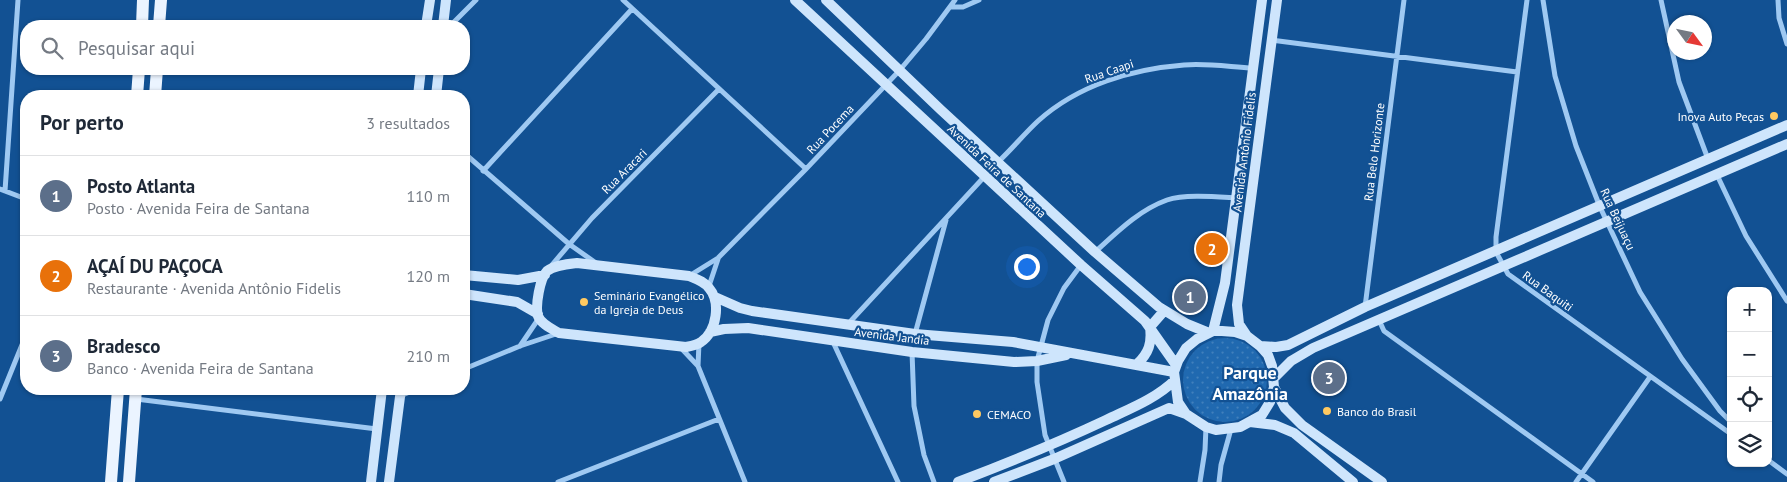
<!DOCTYPE html>
<html lang="pt">
<head>
<meta charset="utf-8">
<style>
	body { margin:0; font-family:"PT Sans",sans-serif; background:#f6f6f7; color:#1f2937 }
	.controls { position:absolute; right:15px; bottom:15px; display:grid; overflow:hidden; border-radius:10px; box-shadow:0 1px 4px #0004 }
	.controls button { width:45px; height:45px; display:grid; place-items:center; padding:0; border:0; border-bottom:1px solid #e0e1e3; background:#fff; color:#1f2937; font:25px sans-serif }
	.compass { position:absolute; left:1667px; top:15px; width:45px; height:45px; border-radius:50%; background:#fff; box-shadow:0 1px 4px #0004; rotate:123deg }
	.you { position:absolute; left:1026px; top:266px; width:18px; height:18px; margin:-12px; border:4px solid #fff; border-radius:50%; background:#1a73e8; box-shadow:0 0 0 8px #1a73e833 }
	.badge { display:grid; place-items:center; width:32px; height:32px; border-radius:50%; background:#ea580c; color:#fff; font-size:16px; font-weight:700 }
	.pin { position:absolute; translate:-50% -50%; border:2px solid #fff; box-shadow:0 1px 5px #0006 }
	.list { margin:0; padding:0; list-style:none }
	h2 { display:flex; justify-content:space-between; align-items:center; height:65px; margin:0; padding:0 20px; font-size:21px }
	h2 small { font-size:16px; font-weight:400; color:#747a83 }
	.list li { display:grid; grid-template-columns:32px 1fr auto; gap:15px; align-items:center; box-sizing:border-box; height:80px; padding:0 20px; border-top:1px solid #e0e1e3 }
	.list b { display:block; font-size:19px; white-space:nowrap }
	.list p { margin:0; font-size:16px; white-space:nowrap; color:#747a83 }
	.list em { font-size:16px; font-style:normal; color:#747a83 }
	.icon { flex:none; width:28px; height:28px; fill:none; stroke:currentColor; stroke-width:2; stroke-linecap:round; stroke-linejoin:round }
	.map { position:relative; flex:none; width:1787px; height:482px; overflow:hidden }
	.search { position:absolute; background:#fff; box-shadow:0 1px 4px #0004; left:20px; top:20px; width:450px; height:55px; display:flex; align-items:center; gap:12px; box-sizing:border-box; padding:0 18px; border-radius:20px; color:#747a83; font-size:19px }
	.panel { position:absolute; background:#fff; box-shadow:0 1px 4px #0004; left:20px; top:90px; width:450px; height:305px; border-radius:20px }
	.map>svg:first-child { display:block }
	.park { fill:url(#park-dots) }
	.lines { fill:none; stroke-linecap:round; stroke-linejoin:round }
	.street { stroke:#9fc9f2; stroke-width:5 }
	.secondary { stroke:#cee5fc; stroke-width:10 }
	.primary { stroke:#ebf4ff; stroke-width:12 }
	.poi-dot { fill:#ffc961; stroke:#125193; stroke-width:2 }
	.labels { text-anchor:middle; dominant-baseline:central; stroke-width:4.5; stroke-linejoin:round; paint-order:stroke }
	.street-label { font-size:12px; fill:#fff; stroke:#125193 }
	.poi-label { font-size:12px; fill:#fff; stroke:#125193; text-anchor:start }
	.district-label { font-size:18px; font-weight:bold; fill:#fff; stroke:#125193 }
</style>
</head>
<body>
<div class="map">
<svg width="1787" height="482" viewBox="0 0 1787 482">
	<defs>
		<pattern id="park-dots" width="8" height="8" patternUnits="userSpaceOnUse" patternTransform="scale(1.25)"><rect width="8" height="8" fill="#2069b0"/><path d="M2 2h.1M6 6h.1" fill="none" stroke="#4180bc" stroke-width="1.8" stroke-linecap="round"/></pattern>
	</defs>
	<rect width="100%" height="100%" fill="#125193"/>
	<path class="park" d="M1183 380a42 42 0 1 1 84 0a42 42 0 1 1-84 0Z"/>
	<g class="lines">
		<path class="street" d="M623 0 806 169
			M1527 0 1496 237V252L1508 274 1731 434
			M1543 0 1555 76 1576 146 1600 207 1640 292 1682 359 1720 411 1731 422
			M1661 0 1679 82 1708 159
			M1778 0 1779 18 1787 44
			M950 7H963L979 0
			M450 26 476 0
			M1271 40 1517 72
			M464 153 569 244 596 263
			M998 162C1012 149 1024 134 1038 121 1078 85 1132 69 1184 65 1207 63 1231 67 1253 68
			M483 171 632 9
			M1717 175 1746 236 1787 301
			M0 189 26 199
			M5 191 18 0
			M1095 252C1117 232 1139 210 1167 200 1185 194 1218 197 1237 198
			M551 266 592 218 719 89
			M689 276 718 258 806 169 899 71 926 39 955 0
			M709 286 718 259
			M1365 307 1404 0
			M1379 320 1384 331 1593 482
			M848 324 985 176
			M915 334 946 220
			M833 342 898 482
			M520 346 539 318
			M681 348 698 366 745 482
			M912 352 914 406 924 455 934 482
			M698 366 699 343
			M464 369 520 346 559 333
			M400 396 417 389
			M0 399 26 335
			M136 399 377 429
			M1768 460 1787 474
			M558 482 719 419
			M1064 482 1045 435 1037 382V361L1048 320 1064 288 1081 265
			M1200 482 1205 450 1206 427
			M1219 482 1221 465 1231 429
			M1576 482 1650 377"/>
		<path class="secondary" d="M795 0 1081 265 1145 321 1176 365
			M826 0 941 110 1095 252 1159 307 1187 324 1209 333
			M426 26 430 0
			M443 26 446 0
			M418 96 421 69
			M436 96 439 69
			M577 263 689 276C696 279 704 281 709 288 721 302 717 331 701 342 697 345 691 346 686 347L559 333C552 329 541 324 538 316 535 306 540 278 547 271 555 265 568 264 577 263Z
			M464 275 518 280 545 275
			M464 294 517 302 538 314
			M715 297 740 308 752 311 915 334 1013 342 1174 372
			M1213 331 1225 283 1262 0
			M710 332 724 329 748 328 912 352 1014 362 1037 361 1066 355
			M1247 336 1239 324 1237 305 1277 0
			M1260 346 1276 347 1288 345 1365 307 1787 125
			M1137 364C1149 353 1152 343 1150 327L1164 311
			M1275 377 1291 361 1313 348 1787 144
			M1274 387 1270 402 1262 415 1240 427 1216 430 1206 427 1186 414 1178 402 1174 372 1178 361 1186 348 1197 339 1213 331H1222L1235 332 1247 336 1260 346 1268 355 1272 366 1274 387 1285 408 1302 425 1382 482
			M1250 422 1275 425 1294 433 1353 482
			M371 482 382 389
			M389 482 401 389
			M958 482C1008 463 1057 443 1106 420 1131 408 1155 399 1175 380
			M994 482 1054 459 1169 408 1186 414"/>
		<path class="primary" d="M142 26 143 0
			M159 26 161 0
			M137 96 139 69
			M155 96 157 69
			M111 482 118 389
			M129 482 136 389"/>
	</g>
	<g class="poi-dot">
		<circle cx="1774" cy="116" r="5"/>
		<circle cx="584" cy="302" r="5"/>
		<circle cx="1327" cy="411" r="5"/>
		<circle cx="977" cy="414" r="5"/>
	</g>
	<g class="labels">
		<g class="street-label">
			<text transform="translate(1109 71) rotate(-19)">Rua Caapi</text>
			<text transform="translate(830 129) rotate(-47)">Rua Pocema</text>
			<text transform="translate(1244 152) rotate(-83)">Avenida Antônio Fidelis</text>
			<text transform="translate(1374 152) rotate(-83)">Rua Belo Horizonte</text>
			<text transform="translate(624 171) rotate(-45)">Rua Aracari</text>
			<text transform="translate(997 171) rotate(43)">Avenida Feira de Santana</text>
			<text transform="translate(1618 219) rotate(65)">Rua Beijuaçu</text>
			<text transform="translate(1548 291) rotate(36)">Rua Baquiti</text>
			<text transform="translate(892 336) rotate(7)">Avenida Jandia</text>
		</g>
		<g class="poi-label">
			<text x="1764" y="116" text-anchor="end">Inova Auto Peças</text>
			<text x="594" y="295">Seminário Evangélico<tspan x="594" dy="14">da Igreja de Deus</tspan></text>
			<text x="1337" y="411">Banco do Brasil</text>
			<text x="987" y="414">CEMACO</text>
		</g>
		<g class="district-label">
			<text x="1250" y="372">Parque<tspan x="1250" dy="21">Amazônia</tspan></text>
		</g>
	</g>
</svg>
<div class="controls">
<button>+</button>
<button>−</button>
<button><svg class="icon" aria-label="locate" viewBox="0 0 24 24"><circle cx="12" cy="12" r="6"/><path d="M12 2v4M12 18v4M2 12h4M18 12h4"/></svg></button>
<button><svg class="icon" aria-label="layers" viewBox="0 0 24 24"><path d="M12 4l9 5-9 5-9-5zM3 14l9 5 9-5"/></svg></button>
</div>
<svg class="compass" viewBox="-18 -18 36 36"><path d="M0-13l5 13h-10z" fill="#e53935"/><path d="M0 13l5-13h-10z" fill="#747a83"/></svg>
<div class="you"></div>
<div class="pin badge" style="left:1190px;top:297px;background:#5c6f8a">1</div>
<div class="pin badge" style="left:1212px;top:249px;background:#e8710a">2</div>
<div class="pin badge" style="left:1329px;top:378px;background:#5c6f8a">3</div>
<div class="search"><svg class="icon" aria-label="search" viewBox="0 0 24 24"><circle cx="10" cy="10" r="6"/><path d="M15 15l6 6"/></svg>Pesquisar aqui</div>
<section class="panel">
<h2>Por perto<small>3 resultados</small></h2>
<ul class="list">
<li><span class="badge" style="background:#5c6f8a">1</span><div><b>Posto Atlanta</b><p>Posto · Avenida Feira de Santana</p></div><em>110 m</em></li>
<li><span class="badge" style="background:#e8710a">2</span><div><b>AÇAÍ DU PAÇOCA</b><p>Restaurante · Avenida Antônio Fidelis</p></div><em>120 m</em></li>
<li><span class="badge" style="background:#5c6f8a">3</span><div><b>Bradesco</b><p>Banco · Avenida Feira de Santana</p></div><em>210 m</em></li>
</ul>
</section>
</div>
</body>
</html>
